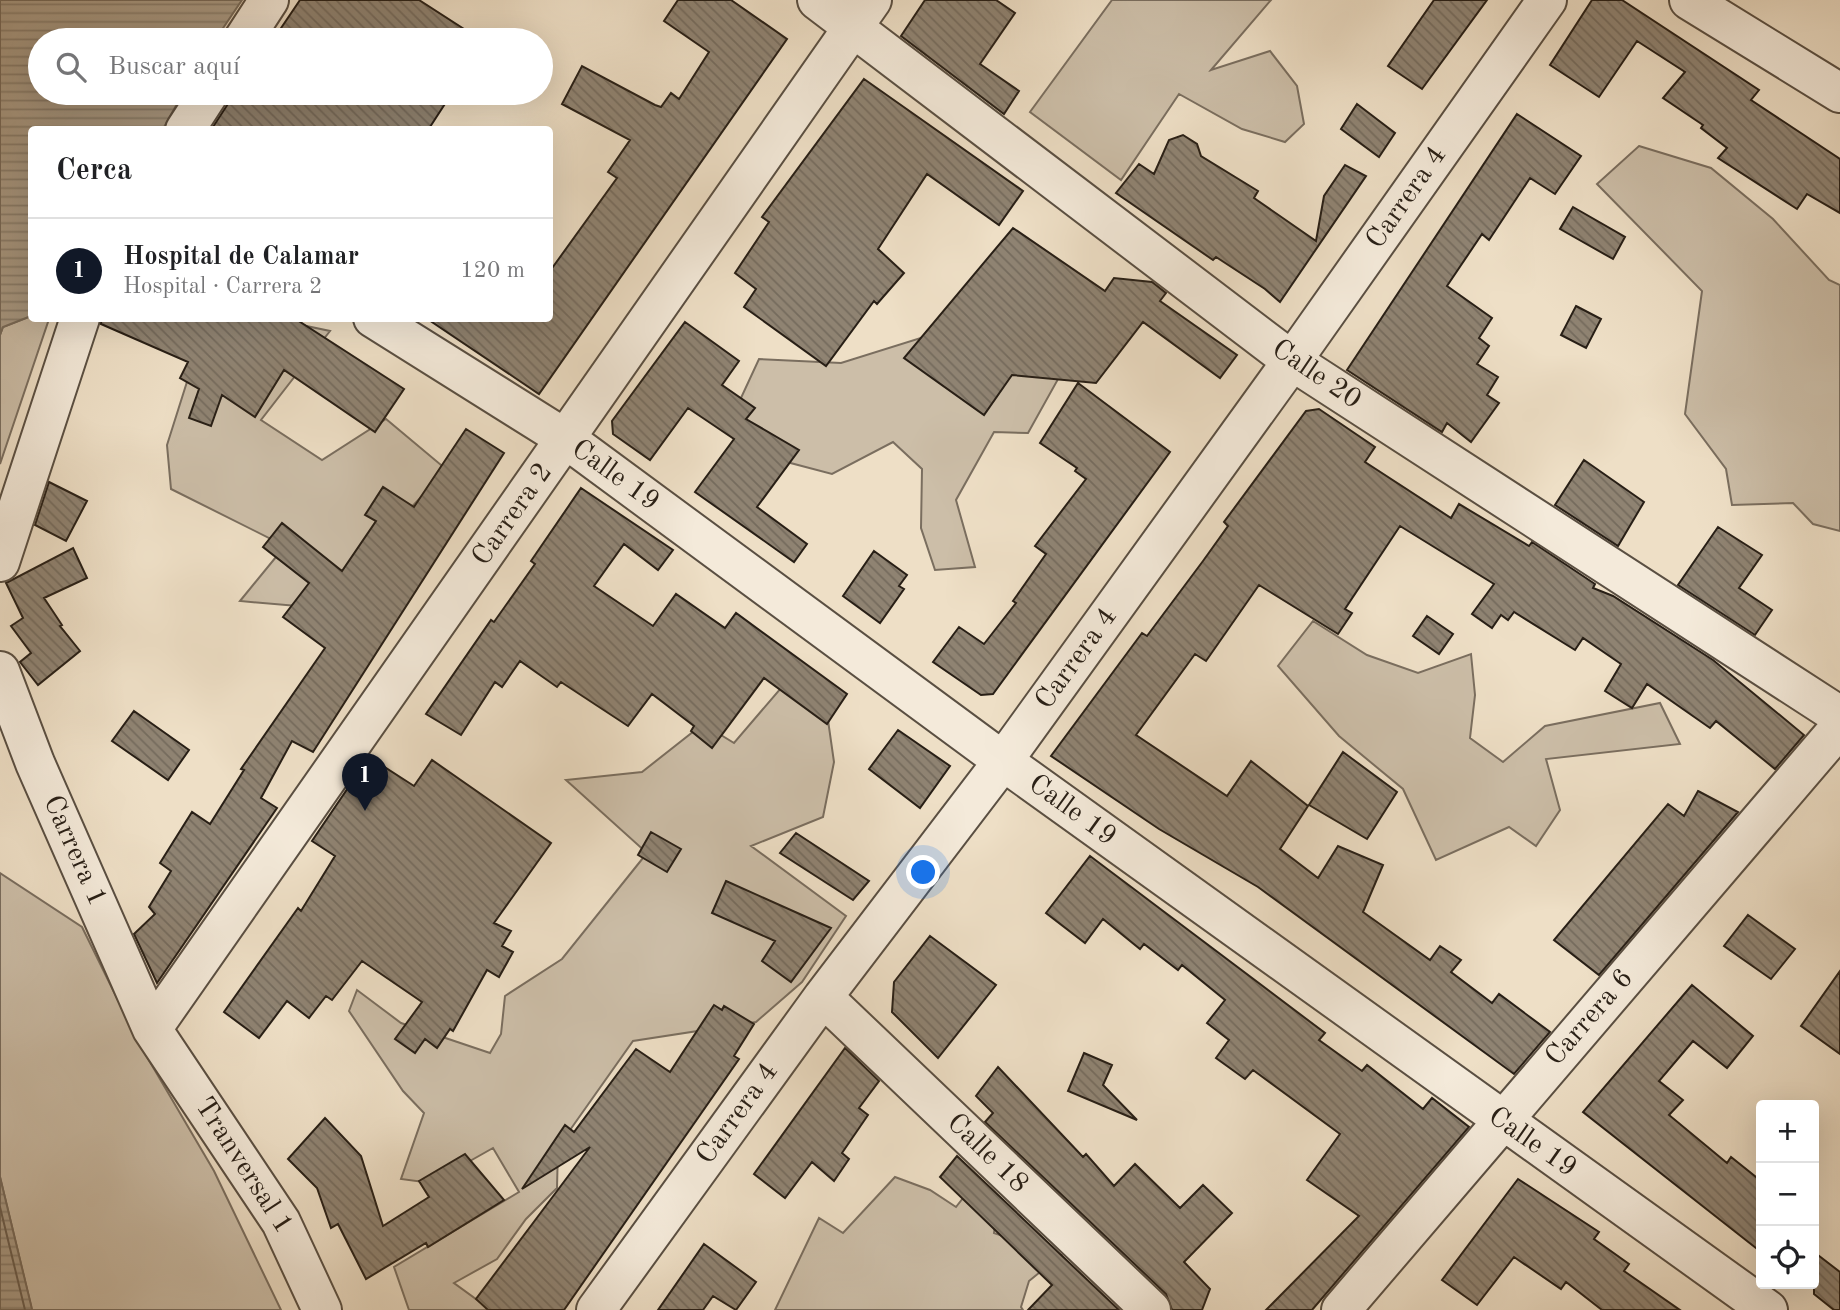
<!DOCTYPE html>
<html lang="es">
<head>
<meta charset="utf-8">
<style>
	body { margin:0; font-family:"Old Standard TT",serif; background:#f2f2f2; color:#202124 }
	.controls { position:absolute; right:21px; bottom:21px; display:grid; overflow:hidden; border-radius:7px; box-shadow:0 7px 28px #0002 }
	.controls button { width:63px; height:63px; display:grid; place-items:center; padding:0; border:0; border-bottom:2px solid #e0e0e0; background:#fff; color:#202124; font:35px sans-serif }
	.you { position:absolute; left:924px; top:873px; width:24px; height:24px; margin:-18px; border:5px solid #fff; border-radius:50%; background:#1a73e8; box-shadow:0 0 0 10px #1a73e833 }
	.badge { display:grid; place-items:center; width:46px; height:46px; border-radius:50%; background:#111827; color:#fff; font-size:23px; font-weight:700 }
	.pin { position:absolute; translate:-50% -58px; filter:drop-shadow(0 2px 4px #0008) }
	.pin::after { content:''; position:absolute; top:37px; width:24px; height:21px; background:inherit; clip-path:polygon(0 0,100% 0,50% 100%) }
	.list { margin:0; padding:0; list-style:none }
	h2 { display:flex; justify-content:space-between; align-items:center; height:91px; margin:0; padding:0 28px; font-size:30px }
	h2 small { font-size:23px; font-weight:400; color:#757577 }
	.list li { display:grid; grid-template-columns:46px 1fr auto; gap:21px; align-items:center; box-sizing:border-box; height:105px; padding:0 28px; border-top:2px solid #e0e0e0 }
	.list b { display:block; font-size:26px; white-space:nowrap }
	.list p { margin:0; font-size:23px; white-space:nowrap; color:#757577 }
	.list em { font-size:23px; font-style:normal; color:#757577 }
	.icon { flex:none; width:38px; height:38px; fill:none; stroke:currentColor; stroke-width:2; stroke-linecap:round; stroke-linejoin:round }
	.map { position:relative; flex:none; width:1840px; height:1310px; overflow:hidden }
	.search { position:absolute; background:#fff; box-shadow:0 7px 28px #0002; left:28px; top:28px; width:525px; height:77px; display:flex; align-items:center; gap:18px; box-sizing:border-box; padding:0 24px; border-radius:38px; color:#757577; font-size:26px }
	.panel { position:absolute; background:#fff; box-shadow:0 7px 28px #0002; left:28px; top:126px; width:525px; height:196px; border-radius:7px }
	.map>svg:first-child { display:block }
	.grass { fill:#ccbea8; stroke:#7a6e5f; stroke-width:2 }
	.water { fill:url(#water-rules); stroke:#776b5c; stroke-width:2 }
	.lines { fill:none; stroke-linecap:round; stroke-linejoin:round }
	.shore { stroke:#6a5e50; stroke-width:2 }
	.building { fill:url(#building-back-hatch); stroke:#281f16; stroke-width:2 }
	.minor-casing { stroke:#5a4f42; stroke-width:42 }
	.minor { stroke:#f4eada; stroke-width:38 }
	.labels { text-anchor:middle; dominant-baseline:central; stroke-width:5; stroke-linejoin:round; paint-order:stroke }
	.street-label { font-size:28px; fill:#281f16; stroke:#f4eada }
</style>
</head>
<body>
<div class="map">
<svg width="1840" height="1310" viewBox="0 0 1840 1310">
	<defs>
		<pattern id="water-rules" width="6" height="5" patternUnits="userSpaceOnUse" patternTransform="scale(1.75)"><rect width="6" height="5" fill="#ab9e8a"/><path d="M0 2.5h6" fill="none" stroke="#8b8070"/></pattern>
		<pattern id="building-back-hatch" width="6" height="6" patternUnits="userSpaceOnUse" patternTransform="scale(1.75)"><rect width="6" height="6" fill="#8f8372"/><path d="M-1 5l2 2M0 0l6 6M5-1l2 2" fill="none" stroke="#756b5d"/></pattern>
	</defs>
	<rect width="100%" height="100%" fill="#eedfc6"/>
	<filter id="stains"><feTurbulence type="fractalNoise" baseFrequency=".00286" numOctaves="4"/><feColorMatrix values="0 0 0 0 .2 0 0 0 0 .09 0 0 0 0 .02 0 0 0 .5 -.17"/></filter>
	<radialGradient id="worn" r=".72"><stop offset=".6" stop-color="#630" stop-opacity="0"/><stop offset="1" stop-color="#630" stop-opacity=".3"/></radialGradient>
	<path class="grass" d="M1112 0H1271L1211 70 1270 51 1297 86 1304 124 1285 142 1242 129 1179 94 1121 180 1030 112Z
		M1639 146 1711 168 1773 219 1829 280 1840 285V531L1813 524 1793 503 1732 505 1726 469 1685 414 1702 291 1597 184Z
		M31 316 49 319 0 464V335L3 327Z
		M273 319 330 331 261 420 322 460 386 419 447 470 401 518 344 610 240 601 285 546 171 489 167 445 198 347Z
		M927 336 1062 372 1028 433 994 432 956 500 975 567 935 570 921 528 922 469 893 442 832 474 783 461 734 413 759 359 841 363Z
		M1313 621 1367 655 1418 673 1471 654 1475 695 1470 738 1503 762 1545 726 1660 703 1680 744 1546 759 1560 810 1536 846 1509 827 1436 860 1403 789 1339 736 1278 666Z
		M787 681 826 706 834 762 823 817 751 846 846 916 802 982 756 1022 633 1041 558 1147 557 1188 526 1219 497 1259 454 1283 491 1310H409L394 1267 519 1192 493 1148 431 1183 401 1179 424 1113 403 1091 349 1011 357 990 401 1023 490 1053 501 1034 505 996 562 959 647 853 566 780 642 772 703 724 734 743Z
		M0 873 82 927 140 1045 214 1171 281 1310H32L0 1177Z
		M895 1177 930 1190 956 1207 974 1184 997 1209 994 1233 1061 1255 1029 1281 1021 1307 1023 1310H775L819 1218 843 1233Z"/>
	<path class="water" d="M0 0H242L215 40H40V93H183L163 129 32 130 31 316 3 327 0 335Z
		M0 1177 31 1305 32 1310H0Z"/>
	<g class="lines">
		<path class="shore" d="M0 1207 25 1310"/>
	</g>
	<path class="building" d="M300 0H419L481 40H273Z
		M678 0H731L787 39 539 394 426 318H550V271L617 178 608 172 630 140 562 104 582 66 655 105 661 107 671 93 679 99 709 52 664 21Z
		M925 0H996L1015 13 980 64 1019 91 1004 114 901 36Z
		M1434 0H1487L1422 89 1388 66Z
		M1592 0H1622L1759 90 1751 100 1840 159V213L1807 194 1797 209 1718 158 1727 148 1701 128 1703 125 1663 98 1685 72 1637 41 1599 97 1550 65Z
		M864 79 1023 191 999 225 927 174 878 249 904 273 877 304 874 301 826 366 744 307 756 289 735 273 769 222 762 217Z
		M235 93H452L428 130H211Z
		M1357 104 1395 133 1379 157 1341 129Z
		M1517 114 1581 156 1555 194 1530 178 1489 240 1482 234 1447 286 1492 318 1479 338 1489 346 1477 364 1498 377 1487 395 1499 403 1471 442 1447 423 1442 432 1347 370Z
		M1183 135 1197 144 1201 156 1258 191 1254 198 1316 241 1324 196 1345 165 1366 176 1280 302 1265 289 1216 257 1213 260 1116 193 1139 164 1154 174 1169 140Z
		M1573 207 1625 237 1613 259 1560 229Z
		M1013 228 1105 291 1114 278 1152 282 1166 293 1160 301 1237 355 1220 378 1143 322 1096 383 1012 375 984 415 904 358Z
		M1576 306 1601 319 1586 348 1561 335Z
		M101 318H294L404 389 375 432 284 370 255 417 222 395 211 426 189 418 199 389 180 378 188 362 101 324Z
		M685 322 739 361 722 385 755 408 746 419 799 450 757 507 807 544 794 562 695 492 734 439 688 408 650 460 613 434 612 421Z
		M1078 383 1170 452 993 694 981 695 933 662 959 627 984 644 1016 603 1013 601 1046 554 1035 546 1086 479 1075 471 1077 468 1040 443Z
		M1319 409 1375 447 1365 462 1451 518 1459 504 1529 546 1532 542 1595 584 1593 588 1613 596 1713 660 1804 735 1775 769 1716 721 1710 728 1647 684 1632 708 1605 691 1621 664 1583 638 1575 650 1514 612 1508 620 1501 615 1492 628 1472 614 1494 584 1400 526 1345 609 1352 613 1338 634 1259 585 1206 661 1195 654 1136 735 1227 796 1251 761 1308 806 1280 849 1318 878 1338 846 1383 865 1363 912 1430 960 1440 946 1461 960 1451 972 1492 1003 1499 994 1550 1032 1514 1074 1258 887 1159 829 1051 756 1142 633 1147 636 1203 561 1228 526 1224 522 1306 411Z
		M466 429 504 453 313 752 292 741 261 798 277 808 157 983 134 934 155 914 149 907 171 871 160 863 192 812 210 824 244 770 241 769 325 648 283 617 309 583 263 547 282 523 342 571 376 521 365 515 383 487 414 507Z
		M1584 460 1644 502 1618 546 1555 505Z
		M49 482 87 501 66 541 35 525Z
		M581 488 673 550 658 570 624 544 594 586 653 626 676 594 725 628 736 613 847 694 827 724 764 678 712 748 691 731 694 726 652 694 628 726 561 682 557 687 520 661 502 687 495 682 461 735 426 714 491 620 494 622 535 564 531 561Z
		M1718 527 1762 555 1739 588 1772 610 1755 635 1678 585Z
		M73 548 87 578 44 598 62 625 60 626 80 651 38 685 20 662 31 653 11 626 23 618 6 583Z
		M874 551 907 575 899 586 904 589 880 623 843 596Z
		M1427 616 1453 634 1439 654 1413 636Z
		M134 711 189 750 168 780 112 741Z
		M898 730 950 766 920 808 869 769Z
		M1343 752 1397 792 1367 839 1309 805Z
		M369 757 414 786 432 760 551 843 494 923 511 931 502 946 513 952 499 977 487 970 453 1031 450 1029 437 1048 425 1039 415 1053 395 1039 422 1002 362 961 332 1000 326 996 309 1018 287 1001 259 1038 224 1012 298 908 301 911 335 856 312 841Z
		M1698 791 1738 812 1599 975 1554 940 1668 804 1684 816Z
		M651 832 681 849 667 872 638 855Z
		M796 833 869 881 853 900 780 853Z
		M1090 856 1325 1033 1319 1040 1362 1071 1367 1065 1423 1109 1432 1098 1469 1127 1312 1310H1266L1359 1216 1307 1180 1340 1134 1253 1070 1245 1079 1216 1058 1229 1040 1207 1023 1225 1000 1182 965 1178 970 1144 944 1140 949 1103 919 1085 943 1046 913Z
		M726 881 831 928 791 982 762 961 775 941 712 913Z
		M1748 915 1795 949 1771 979 1724 946Z
		M930 936 996 985 938 1058 892 1012 894 982Z
		M1840 971V1054L1801 1026Z
		M1692 985 1753 1036 1727 1068 1693 1041 1659 1081 1683 1100 1669 1115 1727 1163 1731 1157 1761 1181V1252L1583 1112Z
		M714 1005 722 1010 724 1006 754 1024 734 1056 739 1059 564 1310H488L476 1299 590 1147 522 1189 565 1125 574 1132 636 1049 670 1072Z
		M845 1048 879 1081 859 1108 868 1115 842 1153 849 1159 834 1181 812 1162 785 1198 754 1174Z
		M1084 1053 1112 1065 1103 1085 1137 1120 1068 1091Z
		M998 1067 1083 1157 1086 1154 1114 1186 1135 1164 1180 1208 1203 1185 1232 1213 1184 1262 1210 1289 1202 1310H1172L1166 1294 985 1122 993 1113 976 1096Z
		M325 1118 361 1156 383 1226 429 1197 419 1181 465 1154 504 1200 428 1247 426 1243 366 1279 338 1224 331 1228 317 1188 288 1159Z
		M957 1156 1119 1310H1028L1052 1285 940 1177Z
		M1518 1179 1599 1232 1594 1239 1629 1264 1624 1271 1680 1310H1602L1566 1282 1561 1289 1514 1257 1477 1305 1442 1280Z
		M704 1244 756 1282 736 1310 713 1296 703 1310H658Z
		M1814 1252 1840 1272V1310H1834L1814 1294Z"/>
	<g class="lines">
		<g class="minor-casing">
			<path id="minor" d="M817 0 1292 361 1840 716
				M1689 0 1840 93
				M243 40 269 0
				M185 130 209 93
				M373 318 566 439 1003 761 1768 1310
				M0 562 80 318
				M0 671 35 763 152 1029 281 1222 322 1310
				M823 997 1151 1310
				M152 1029 872 0
				M596 1310 823 997 1003 761 1292 361 1547 0
				M1341 1310 1840 727"/>
		</g>
		<use href="#minor" class="minor"/>
	</g>
	<g class="labels">
		<g class="street-label">
			<text transform="translate(1407 198) rotate(-55)">Carrera 4</text>
			<text transform="translate(1316 375) rotate(34)">Calle 20</text>
			<text transform="translate(615 476) rotate(36)">Calle 19</text>
			<text transform="translate(513 515) rotate(-55)">Carrera 2</text>
			<text transform="translate(1077 659) rotate(-54)">Carrera 4</text>
			<text transform="translate(1072 811) rotate(36)">Calle 19</text>
			<text transform="translate(74 851) rotate(66)">Carrera 1</text>
			<text transform="translate(1590 1018) rotate(-49)">Carrera 6</text>
			<text transform="translate(738 1114) rotate(-54)">Carrera 4</text>
			<text transform="translate(1532 1143) rotate(35)">Calle 19</text>
			<text transform="translate(987 1154) rotate(44)">Calle 18</text>
			<text transform="translate(243 1166) rotate(57)">Tranversal 1</text>
		</g>
	</g>
	<rect width="100%" height="100%" filter="url(#stains)"/>
	<rect width="100%" height="100%" fill="url(#worn)"/>
</svg>
<div class="controls">
<button>+</button>
<button>−</button>
<button><svg class="icon" aria-label="locate" viewBox="0 0 24 24"><circle cx="12" cy="12" r="6"/><path d="M12 2v4M12 18v4M2 12h4M18 12h4"/></svg></button>
</div>
<div class="you"></div>
<div class="pin badge" style="left:365px;top:811px">1</div>
<div class="search"><svg class="icon" aria-label="search" viewBox="0 0 24 24"><circle cx="10" cy="10" r="6"/><path d="M15 15l6 6"/></svg>Buscar aquí</div>
<section class="panel">
<h2>Cerca<small></small></h2>
<ul class="list">
<li><span class="badge">1</span><div><b>Hospital de Calamar</b><p>Hospital · Carrera 2</p></div><em>120 m</em></li>
</ul>
</section>
</div>
</body>
</html>
